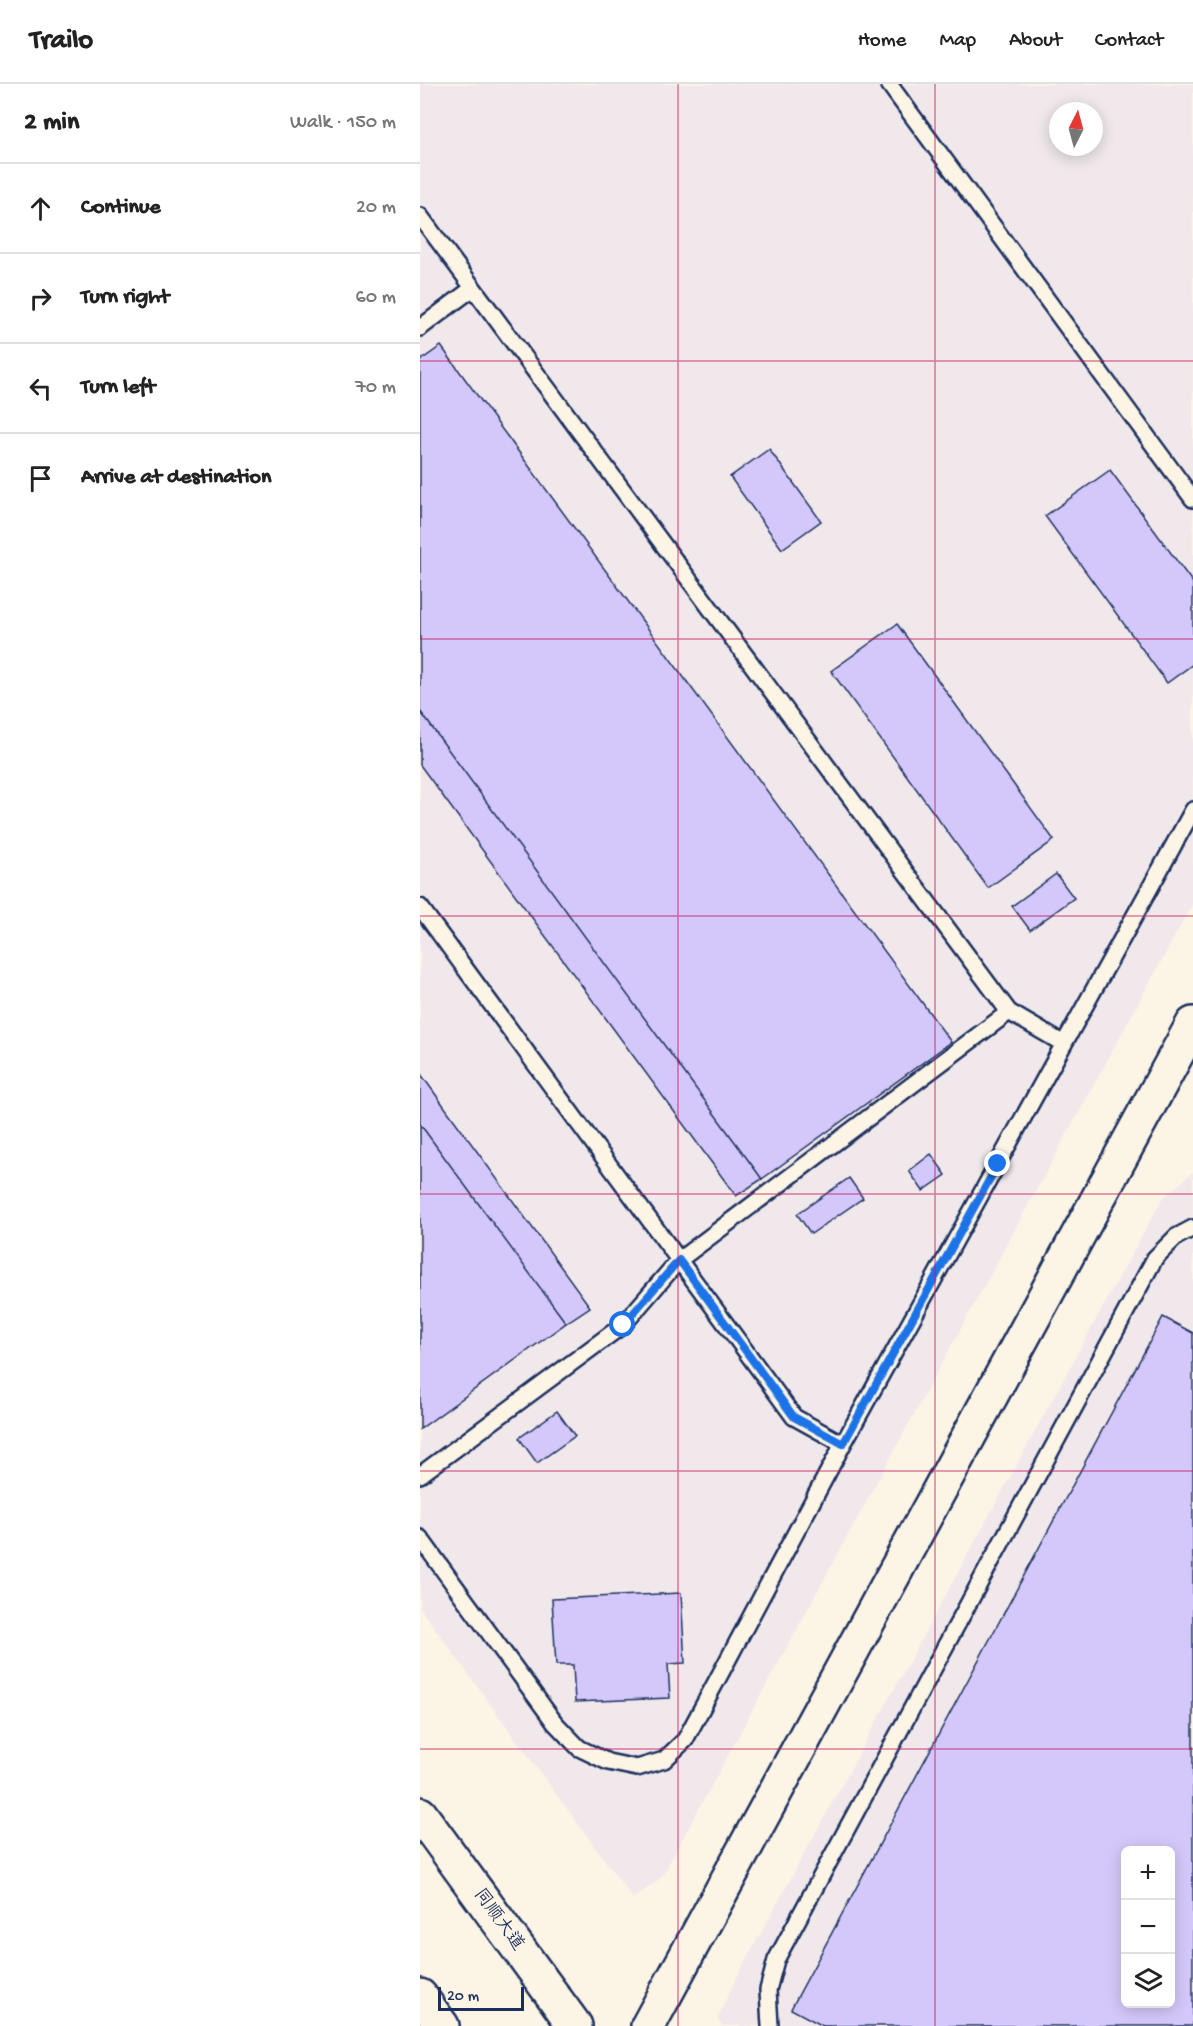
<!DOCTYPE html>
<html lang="en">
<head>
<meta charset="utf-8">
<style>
	body { margin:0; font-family:"Gochi Hand","LXGW WenKai TC",sans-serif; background:#f6f6f6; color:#222 }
	.controls { position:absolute; right:18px; bottom:18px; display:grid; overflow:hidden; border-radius:9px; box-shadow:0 3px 15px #0003 }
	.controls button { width:54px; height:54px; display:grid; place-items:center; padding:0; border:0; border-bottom:2px solid #e0e0e0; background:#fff; color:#222; font:30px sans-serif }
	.compass { position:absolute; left:629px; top:18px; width:54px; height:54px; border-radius:50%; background:#fff; box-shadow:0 3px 15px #0003; rotate:6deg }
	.scale { position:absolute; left:18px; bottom:15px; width:86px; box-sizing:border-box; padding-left:6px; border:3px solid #1b2f5e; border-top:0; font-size:16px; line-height:21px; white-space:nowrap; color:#1b2f5e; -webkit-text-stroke:4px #fcf5e5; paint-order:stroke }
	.stop { position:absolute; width:18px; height:18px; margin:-14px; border:4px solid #1a73e8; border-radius:50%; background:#fff }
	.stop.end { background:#1a73e8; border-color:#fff; box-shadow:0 2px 6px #0008 }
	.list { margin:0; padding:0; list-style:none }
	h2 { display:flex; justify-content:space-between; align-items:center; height:78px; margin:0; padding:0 24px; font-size:26px }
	h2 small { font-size:20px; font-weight:400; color:#767676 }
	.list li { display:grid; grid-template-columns:39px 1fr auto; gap:18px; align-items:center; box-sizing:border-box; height:90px; padding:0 24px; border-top:2px solid #e0e0e0 }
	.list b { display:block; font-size:22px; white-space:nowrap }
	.list em { font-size:20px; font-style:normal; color:#767676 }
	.icon { flex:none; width:33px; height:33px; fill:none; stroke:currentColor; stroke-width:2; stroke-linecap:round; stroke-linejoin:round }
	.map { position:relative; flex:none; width:773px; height:1942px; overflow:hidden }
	header { display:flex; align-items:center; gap:36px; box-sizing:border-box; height:84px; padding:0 30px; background:#fff; border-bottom:2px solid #e0e0e0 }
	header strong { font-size:28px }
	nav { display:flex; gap:33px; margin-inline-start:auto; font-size:21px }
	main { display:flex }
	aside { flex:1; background:#fff }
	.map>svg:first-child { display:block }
	.built { fill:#f0e8eb; fill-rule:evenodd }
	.building { fill:#d4c8fa; stroke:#1b2f5e; stroke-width:1.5; fill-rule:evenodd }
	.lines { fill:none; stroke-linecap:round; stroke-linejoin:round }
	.lane-casing { stroke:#1b2f5e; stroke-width:20 }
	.secondary-casing { stroke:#1b2f5e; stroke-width:38 }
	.lane { stroke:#fcf5e5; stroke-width:15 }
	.secondary { stroke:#fcf5e5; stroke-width:33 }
	.route { stroke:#1a73e8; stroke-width:8 }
	.grid { fill:none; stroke:#c2185b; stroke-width:1.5; stroke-opacity:0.55 }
	.labels { text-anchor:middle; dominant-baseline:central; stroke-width:5; stroke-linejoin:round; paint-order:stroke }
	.street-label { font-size:18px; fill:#1b2f5e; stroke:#fcf5e5 }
</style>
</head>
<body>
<header>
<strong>Trailo</strong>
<nav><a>Home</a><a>Map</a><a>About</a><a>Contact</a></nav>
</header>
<main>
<aside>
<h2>2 min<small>Walk · 150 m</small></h2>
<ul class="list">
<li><svg class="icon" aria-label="ahead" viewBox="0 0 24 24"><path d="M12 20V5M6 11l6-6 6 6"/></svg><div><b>Continue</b></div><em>20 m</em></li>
<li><svg class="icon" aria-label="right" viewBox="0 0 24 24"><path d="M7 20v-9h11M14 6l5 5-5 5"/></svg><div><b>Turn right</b></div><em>60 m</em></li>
<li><svg class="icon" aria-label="left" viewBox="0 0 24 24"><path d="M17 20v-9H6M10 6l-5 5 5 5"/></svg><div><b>Turn left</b></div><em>70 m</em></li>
<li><svg class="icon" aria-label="arrive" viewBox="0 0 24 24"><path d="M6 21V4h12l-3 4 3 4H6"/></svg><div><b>Arrive at destination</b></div></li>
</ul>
</aside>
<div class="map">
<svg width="773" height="1942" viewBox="0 0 773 1942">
	<rect width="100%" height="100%" fill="#fcf5e5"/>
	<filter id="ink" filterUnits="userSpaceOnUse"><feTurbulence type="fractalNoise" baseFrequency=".0167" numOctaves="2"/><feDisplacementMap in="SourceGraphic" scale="12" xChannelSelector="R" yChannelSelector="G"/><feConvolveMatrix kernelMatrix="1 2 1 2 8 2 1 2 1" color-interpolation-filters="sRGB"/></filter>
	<g filter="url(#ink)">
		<path class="built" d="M0 0H773V819L241 1794 213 1815 0 1524ZM638 27H674V63H638Z
			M773 1088V1942H303L297 1935 318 1891 742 1115ZM706 1766H750V1920H706Z"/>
		<path class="building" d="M21 262 531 958 342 1095 0 627V277Z
			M349 365 401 437 362 465 310 393Z
			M690 386 773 499V580L747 599 625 432Z
			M477 540 634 756 568 804 411 587Z
			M0 627 342 1095 316 1112 0 681Z
			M636 790 654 814 610 846 592 822Z
			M0 989 170 1223 146 1239 0 1040Z
			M0 1040 146 1239 0 1345Z
			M511 1070 526 1091 503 1107 489 1087Z
			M429 1094 443 1114 391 1150 377 1130Z
			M743 1233 773 1249V1942H403L371 1925ZM706 1766H750V1920H706Z
			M137 1327 155 1352 117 1379 99 1354Z
			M261 1509 265 1579 248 1580 250 1614 155 1618 153 1581H136L132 1515Z"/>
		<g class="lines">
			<g class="lane-casing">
				<path id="lane" d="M469 0 773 415
					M0 132 589 928 644 960
					M0 244 53 204
					M0 823 374 1333 423 1360
					M0 1391 203 1241 259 1176 589 928
					M0 1454 135 1639 159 1664 188 1678 217 1684 244 1676 265 1656 423 1360 773 726
					M350 1942 348 1906 356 1876 735 1174 756 1153 773 1144"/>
			</g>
			<g class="secondary-casing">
				<path id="secondary" d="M0 1730 155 1942
					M0 1912 22 1942
					M228 1942 773 940"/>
			</g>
			<use href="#lane" class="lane"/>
			<use href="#secondary" class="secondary"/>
		</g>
	</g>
	<g class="lines" filter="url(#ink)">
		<path class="route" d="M203 1241 259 1176 374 1333 423 1360 578 1080"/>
	</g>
	<path class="grid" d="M258 0V1942M515 0V1942M0 277H773M0 555H773M0 832H773M0 1110H773M0 1387H773M0 1665H773"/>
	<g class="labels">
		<g class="street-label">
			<text transform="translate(78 1836) rotate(54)">同顺大道</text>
		</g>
	</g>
</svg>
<div class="controls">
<button>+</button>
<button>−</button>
<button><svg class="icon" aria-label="layers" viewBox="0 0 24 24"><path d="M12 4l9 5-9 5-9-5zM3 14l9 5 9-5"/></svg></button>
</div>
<svg class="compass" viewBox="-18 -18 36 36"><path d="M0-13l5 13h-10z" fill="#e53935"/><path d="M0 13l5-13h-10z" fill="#767676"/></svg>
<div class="scale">20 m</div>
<div class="stop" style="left:203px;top:1241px"></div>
<div class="stop end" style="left:578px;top:1080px"></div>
</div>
</main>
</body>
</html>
